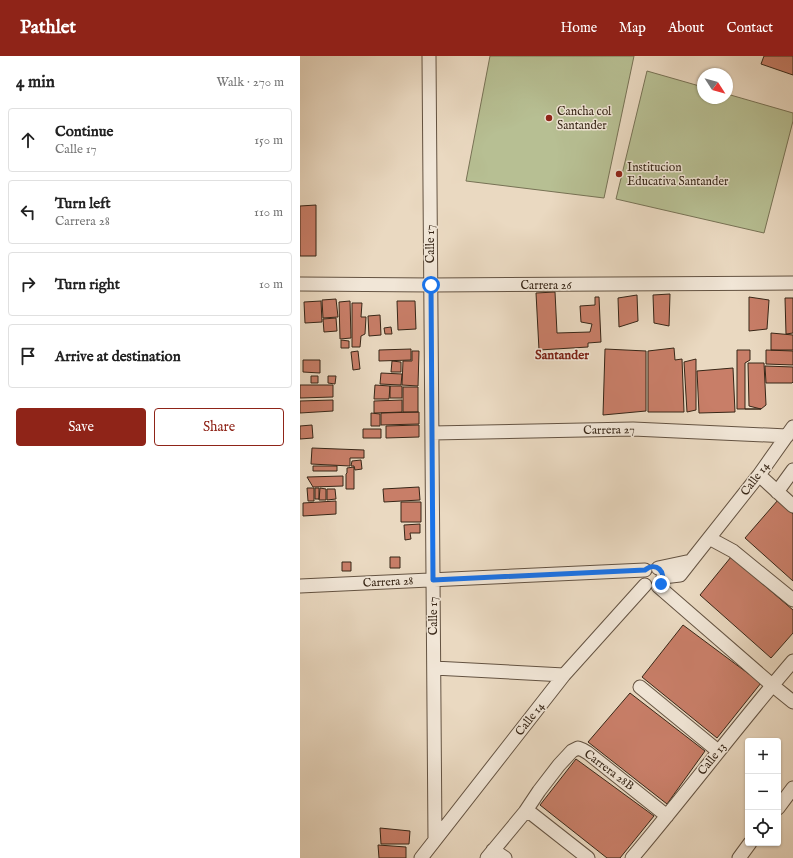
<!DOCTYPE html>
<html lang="en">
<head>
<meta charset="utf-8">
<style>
	body { margin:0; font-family:"IM FELL English",serif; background:#f6f6f6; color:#222 }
	.controls { position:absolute; right:12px; bottom:12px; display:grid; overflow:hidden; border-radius:4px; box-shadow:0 1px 3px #0004 }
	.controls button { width:36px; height:36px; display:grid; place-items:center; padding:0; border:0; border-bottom:1px solid #e0e0e0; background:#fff; color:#222; font:20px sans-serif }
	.compass { position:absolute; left:397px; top:12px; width:36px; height:36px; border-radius:50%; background:#fff; box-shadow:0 1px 3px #0004; rotate:126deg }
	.stop { position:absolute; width:12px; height:12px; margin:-9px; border:3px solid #1a73e8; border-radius:50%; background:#fff }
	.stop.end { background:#1a73e8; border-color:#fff; box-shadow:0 1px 4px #0008 }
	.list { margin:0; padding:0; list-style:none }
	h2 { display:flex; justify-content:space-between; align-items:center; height:52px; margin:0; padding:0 16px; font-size:17px }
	h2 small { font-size:13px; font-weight:400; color:#767676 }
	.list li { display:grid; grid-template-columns:26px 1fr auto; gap:12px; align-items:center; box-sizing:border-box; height:64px; margin:0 8px 8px; padding:0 8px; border:1px solid #e0e0e0; border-radius:4px }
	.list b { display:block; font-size:15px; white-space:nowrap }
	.list p { margin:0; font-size:13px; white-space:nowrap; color:#767676 }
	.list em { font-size:13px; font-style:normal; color:#767676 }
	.actions { display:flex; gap:8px; padding:12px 16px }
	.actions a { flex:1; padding:9px 0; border:1px solid #8f2418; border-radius:4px; text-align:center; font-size:14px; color:#8f2418 }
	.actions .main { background:#8f2418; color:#fff }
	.icon { flex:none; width:22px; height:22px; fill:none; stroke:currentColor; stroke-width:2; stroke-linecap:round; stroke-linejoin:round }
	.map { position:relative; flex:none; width:493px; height:802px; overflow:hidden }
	header { display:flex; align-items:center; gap:24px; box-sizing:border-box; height:56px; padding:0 20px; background:#8f2418; color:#fff }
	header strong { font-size:19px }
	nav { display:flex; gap:22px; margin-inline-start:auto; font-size:14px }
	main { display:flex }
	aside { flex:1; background:#fff }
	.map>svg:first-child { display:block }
	.green { fill:#b7bf93; stroke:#777255 }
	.building { fill:#c87e68; stroke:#372617 }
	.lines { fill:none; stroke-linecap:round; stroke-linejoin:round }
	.street-casing { stroke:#645342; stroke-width:15 }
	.street { stroke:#f1e6d7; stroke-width:13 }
	.route { stroke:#1a73e8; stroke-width:5 }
	.poi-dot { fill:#8f2418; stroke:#f1e6d7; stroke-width:1.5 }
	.labels { text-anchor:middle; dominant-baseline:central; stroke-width:3; stroke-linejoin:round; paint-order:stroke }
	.poi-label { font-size:12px; fill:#372617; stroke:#f1e6d7; text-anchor:start }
	.street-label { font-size:12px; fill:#372617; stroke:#f1e6d7 }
	.neighbourhood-label { font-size:13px; font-weight:bold; fill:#7a1f14; stroke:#f1e6d7 }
</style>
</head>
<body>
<header>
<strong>Pathlet</strong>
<nav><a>Home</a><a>Map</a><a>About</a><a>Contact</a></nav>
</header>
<main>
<aside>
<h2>4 min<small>Walk · 270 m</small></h2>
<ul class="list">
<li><svg class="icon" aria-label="ahead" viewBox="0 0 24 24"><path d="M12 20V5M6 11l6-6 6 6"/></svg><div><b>Continue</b><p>Calle 17</p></div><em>150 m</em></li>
<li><svg class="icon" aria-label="left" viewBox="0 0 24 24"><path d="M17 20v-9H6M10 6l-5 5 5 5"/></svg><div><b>Turn left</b><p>Carrera 28</p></div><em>110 m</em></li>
<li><svg class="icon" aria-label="right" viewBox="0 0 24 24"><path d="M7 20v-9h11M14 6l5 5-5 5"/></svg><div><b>Turn right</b></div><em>10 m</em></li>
<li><svg class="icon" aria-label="arrive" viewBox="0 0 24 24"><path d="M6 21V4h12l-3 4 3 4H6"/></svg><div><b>Arrive at destination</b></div></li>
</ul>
<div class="actions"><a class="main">Save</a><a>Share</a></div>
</aside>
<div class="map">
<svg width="493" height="802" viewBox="0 0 493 802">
	<rect width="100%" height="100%" fill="#ead9c1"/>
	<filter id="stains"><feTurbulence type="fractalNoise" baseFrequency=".005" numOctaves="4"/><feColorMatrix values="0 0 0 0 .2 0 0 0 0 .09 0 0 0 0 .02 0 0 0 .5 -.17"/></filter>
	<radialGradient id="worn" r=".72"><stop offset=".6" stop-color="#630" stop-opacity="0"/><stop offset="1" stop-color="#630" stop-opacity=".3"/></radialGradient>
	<path class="green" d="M190 0H334L304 142 166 125Z
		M347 15 403 31V42H427V38L493 57V65L464 177 316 143Z"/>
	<path class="building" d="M464 0H493V19L461 8Z
		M16 149V200H0V150Z
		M255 236 257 277 290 276 292 268 281 266 280 250 295 249V241H299L301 286 288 287V291L239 294 236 237Z
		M370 238 369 270 354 267 353 239Z
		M337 239 338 265 319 271 318 242Z
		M449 241 469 244 467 273 449 275Z
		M485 242H493V277L486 278Z
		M36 243 38 261 23 262 22 244Z
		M21 245 22 266 5 267 4 246Z
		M50 245 51 282 40 283 39 246Z
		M97 245H115L116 273 98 274Z
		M52 247H62L61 261H66L65 278 61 280 60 291H52Z
		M80 259 81 279 69 280 68 260Z
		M36 262 37 275 24 276 23 263Z
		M91 271 92 278H85L84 272Z
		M471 277 493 279V294H471Z
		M41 284 49 285V292H41Z
		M374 292 375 304 382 303 384 356H348V295Z
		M111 293V304L79 305V294Z
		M305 293 346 295V355L303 359Z
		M437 294H450V304L445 307V353H461H437Z
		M466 294 493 295V309L466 308Z
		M58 295 60 313 53 314 51 296Z
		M112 295H119L118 330 102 329 103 305H112Z
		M396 303V354L387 356 384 306Z
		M3 304H20V317L3 316Z
		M92 305 101 306V316H91Z
		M448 307H464L466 349 461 353 449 350Z
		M465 310 493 311V326L492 327H466Z
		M433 312 435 356 399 357 397 315Z
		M81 317 102 318 101 329 80 328Z
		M11 320H18V327H11Z
		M28 320H36L35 328 28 327Z
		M0 329H33V341L0 342Z
		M75 329 90 330 89 343H74Z
		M90 330H102V342H90Z
		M103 331H118V356H103Z
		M33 344V355L0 357V345Z
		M102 344V356L74 357V345Z
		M119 356V368L81 369V357Z
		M71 357 80 358V370H71Z
		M12 369 13 382 0 383V370Z
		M119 369V381L86 382V370Z
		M63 373H81V382H63Z
		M12 392 64 394V402H50V410L11 408Z
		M61 404 62 413 55 414 54 410H51L52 405Z
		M13 410H37V415H13Z
		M54 411V433H46V418L47 417V412Z
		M43 420V430L13 431 7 421Z
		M119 431 120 444 84 446 83 433Z
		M7 432H14V445H8Z
		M15 432H19V443H15Z
		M20 432 26 433V444H19Z
		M27 433H35L36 443 27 444Z
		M478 444 493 458V525L445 482Z
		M36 445V458L3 460V447Z
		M101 446H121V466H101Z
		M120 468V477H110L111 483 105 484 104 469Z
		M90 501H100V512H90Z
		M431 501 493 554V577L471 602 400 539Z
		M42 506H51V515H42Z
		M383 569 461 627 417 682 342 621Z
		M330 637 405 695 367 748 288 686Z
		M276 703 354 760 320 802H307L240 749Z
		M80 772 110 775 109 788H81Z
		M78 789 106 791V802H79Z"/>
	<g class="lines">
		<g class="street-casing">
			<path id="street" d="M129 0 135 784
				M0 228 131 229 493 227
				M132 377 333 373 487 380
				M459 419 493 450
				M477 436 493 414
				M409 482 433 495 493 544
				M358 512 391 505 459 419 493 371
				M363 521 380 519 391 505
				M0 530 345 514
				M358 530 472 629 493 646
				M134 612 264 619
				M340 631 418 695
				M478 752 493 732
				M225 756 232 758 288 802
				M193 794 205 802
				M121 802 264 619 345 529
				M187 802 225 756 239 735 259 709 272 695 278 692 283 694 288 697 367 760
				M332 802C387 737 438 669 493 605
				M439 802 450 787"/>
		</g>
		<use href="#street" class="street"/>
	</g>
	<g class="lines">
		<path class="route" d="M131 229 133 524 345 514C356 505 367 516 361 528"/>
	</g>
	<g class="poi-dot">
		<circle cx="249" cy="62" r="4"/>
		<circle cx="319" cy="118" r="4"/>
	</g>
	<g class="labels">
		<g class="poi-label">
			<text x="257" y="55">Cancha col<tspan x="257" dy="14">Santander</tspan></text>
			<text x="327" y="111">Institucion<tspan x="327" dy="14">Educativa Santander</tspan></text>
		</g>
		<g class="street-label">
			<text transform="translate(130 188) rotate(-90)">Calle 17</text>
			<text x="246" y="229">Carrera 26</text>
			<text transform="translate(309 374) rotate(-1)">Carrera 27</text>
			<text transform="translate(455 423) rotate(-53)">Calle 14</text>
			<text transform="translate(88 526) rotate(-3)">Carrera 28</text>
			<text transform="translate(133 560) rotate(-90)">Calle 17</text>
			<text transform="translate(230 663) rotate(-52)">Calle 14</text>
			<text transform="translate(412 703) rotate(-52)">Calle 13</text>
			<text transform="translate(309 714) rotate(37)">Carrera 28B</text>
		</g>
		<g class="neighbourhood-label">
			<text x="262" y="299">Santander</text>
		</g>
	</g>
	<rect width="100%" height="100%" filter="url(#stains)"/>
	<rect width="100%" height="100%" fill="url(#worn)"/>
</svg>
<div class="controls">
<button>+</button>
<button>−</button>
<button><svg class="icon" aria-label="locate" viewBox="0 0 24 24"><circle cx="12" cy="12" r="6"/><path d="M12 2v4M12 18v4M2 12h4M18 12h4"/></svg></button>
</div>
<svg class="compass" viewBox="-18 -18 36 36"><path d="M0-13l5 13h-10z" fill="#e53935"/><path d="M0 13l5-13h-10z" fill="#767676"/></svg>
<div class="stop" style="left:131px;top:229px"></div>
<div class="stop end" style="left:361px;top:528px"></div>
</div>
</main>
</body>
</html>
